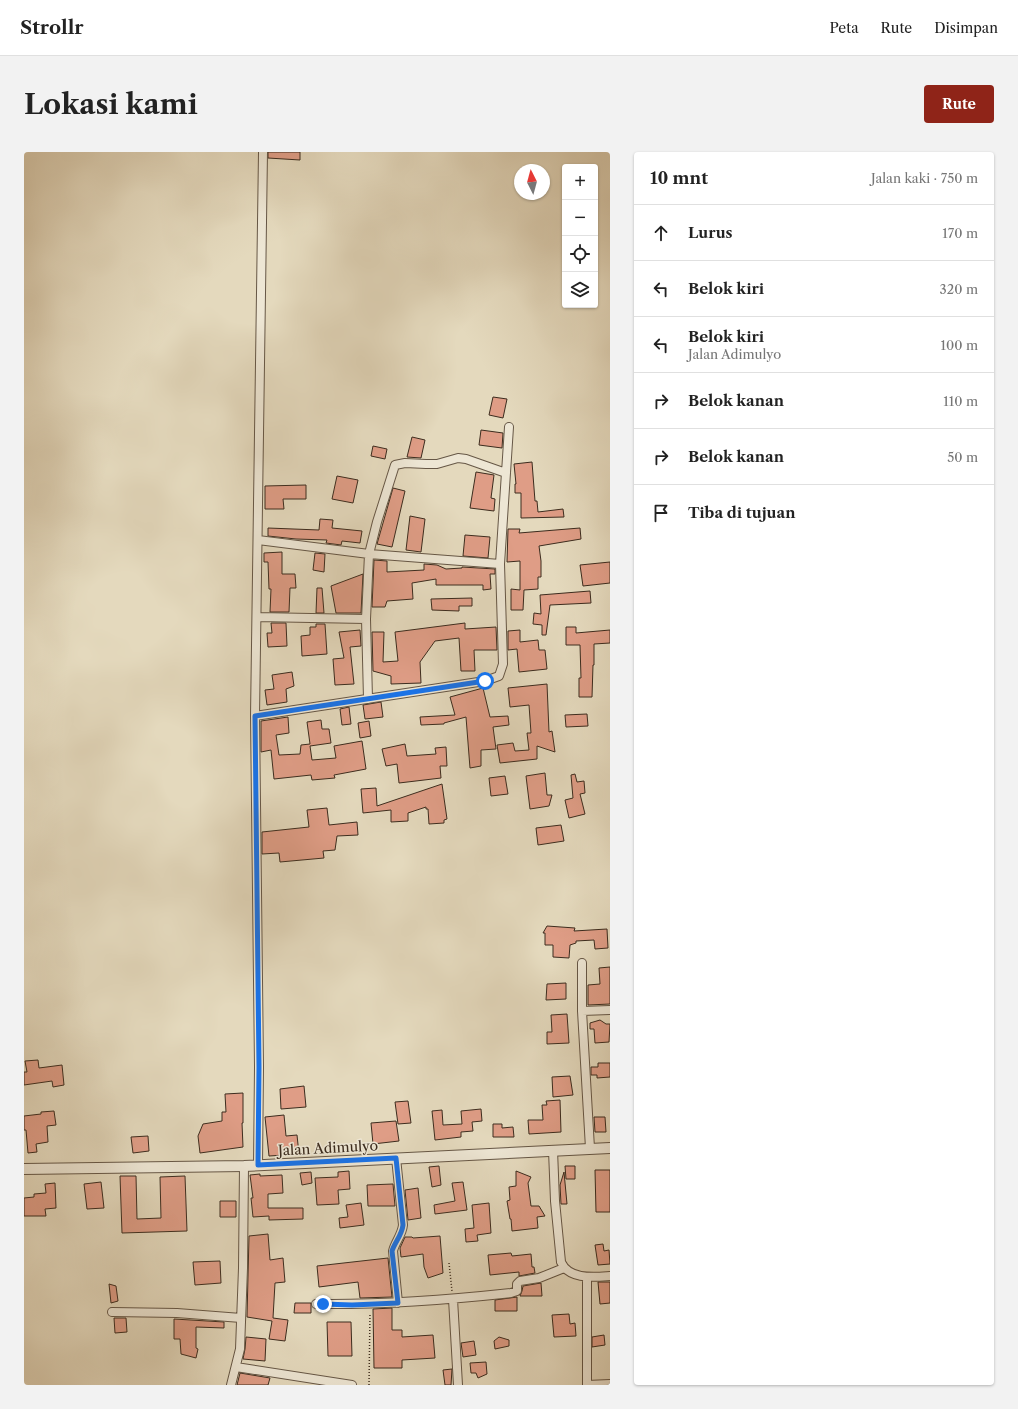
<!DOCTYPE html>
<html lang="id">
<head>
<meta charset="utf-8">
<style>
	body { margin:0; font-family:"Libre Caslon Text",serif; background:#f2f2f2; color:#222 }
	.controls { position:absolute; right:12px; top:12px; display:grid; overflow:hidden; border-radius:4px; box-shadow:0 1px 3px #0004 }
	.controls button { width:36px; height:36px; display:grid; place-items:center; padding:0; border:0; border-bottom:1px solid #e0e0e0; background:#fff; color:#222; font:20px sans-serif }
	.compass { position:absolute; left:490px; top:12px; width:36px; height:36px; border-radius:50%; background:#fff; box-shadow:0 1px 3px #0004; rotate:354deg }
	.stop { position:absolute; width:12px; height:12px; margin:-9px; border:3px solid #1a73e8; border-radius:50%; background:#fff }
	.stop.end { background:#1a73e8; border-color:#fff; box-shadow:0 1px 4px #0008 }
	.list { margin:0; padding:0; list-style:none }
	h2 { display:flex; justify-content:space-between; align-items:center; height:52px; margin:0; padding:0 16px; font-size:17px }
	h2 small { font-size:13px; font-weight:400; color:#767676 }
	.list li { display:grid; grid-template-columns:26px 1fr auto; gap:12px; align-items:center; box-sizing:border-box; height:56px; padding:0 16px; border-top:1px solid #e0e0e0 }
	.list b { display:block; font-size:15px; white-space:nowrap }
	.list p { margin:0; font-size:13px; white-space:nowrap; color:#767676 }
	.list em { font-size:13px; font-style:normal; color:#767676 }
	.icon { flex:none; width:22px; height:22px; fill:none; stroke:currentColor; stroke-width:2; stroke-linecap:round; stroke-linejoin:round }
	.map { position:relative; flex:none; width:586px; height:1233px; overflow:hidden; border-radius:4px }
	header { display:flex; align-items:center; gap:24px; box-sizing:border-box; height:56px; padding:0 20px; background:#fff; border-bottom:1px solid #e0e0e0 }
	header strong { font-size:19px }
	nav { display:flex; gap:22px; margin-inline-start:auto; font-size:14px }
	.intro { display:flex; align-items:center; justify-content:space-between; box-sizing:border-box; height:96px; padding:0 24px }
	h1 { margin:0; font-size:28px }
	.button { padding:10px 18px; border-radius:4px; background:#8f2418; color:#fff; font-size:14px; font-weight:700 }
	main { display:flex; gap:24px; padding:0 24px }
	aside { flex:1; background:#fff; border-radius:4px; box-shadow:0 1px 3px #0004 }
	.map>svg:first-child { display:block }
	.building { fill:#df9d86; stroke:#3c2c1e }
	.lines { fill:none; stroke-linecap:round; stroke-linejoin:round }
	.minor-casing { stroke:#665746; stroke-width:10 }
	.tertiary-casing { stroke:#665746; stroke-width:12 }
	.path { stroke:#3c2c1e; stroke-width:1.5; stroke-dasharray:1 2; stroke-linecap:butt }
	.minor { stroke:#ede6d4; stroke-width:8 }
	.tertiary { stroke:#ede6d4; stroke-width:10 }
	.route { stroke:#1a73e8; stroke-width:5 }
	.labels { text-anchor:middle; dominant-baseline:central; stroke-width:3; stroke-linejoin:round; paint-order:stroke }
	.street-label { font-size:14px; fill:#3c2c1e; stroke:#ede6d4 }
</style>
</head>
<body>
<header>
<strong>Strollr</strong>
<nav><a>Peta</a><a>Rute</a><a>Disimpan</a></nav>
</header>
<div class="intro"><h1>Lokasi kami</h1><a class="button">Rute</a></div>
<main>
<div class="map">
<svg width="586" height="1233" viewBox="0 0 586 1233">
	<rect width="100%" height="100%" fill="#e4d9bd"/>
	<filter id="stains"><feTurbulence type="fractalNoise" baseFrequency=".005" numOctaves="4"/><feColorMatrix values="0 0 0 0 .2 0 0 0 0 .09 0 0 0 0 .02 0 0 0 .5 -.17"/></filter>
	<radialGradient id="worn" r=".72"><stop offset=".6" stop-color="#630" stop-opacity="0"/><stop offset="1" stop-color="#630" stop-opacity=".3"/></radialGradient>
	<path class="building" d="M244 0H276V8L244 6Z
		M469 245 483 247 479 266 465 263Z
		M457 278 479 281 478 296 455 293Z
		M388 285 401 288 397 306 383 305Z
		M349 294 363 297 361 307 347 304Z
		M508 310 511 349H513L514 360 539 357 540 365 497 366V341H491V332H492L490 312Z
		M452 320 470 323 467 346 471 347 470 359 446 356Z
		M313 324 334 328 329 351 308 347Z
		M282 333V347H259L260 357H241V334Z
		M369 336 381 339 368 395 353 392Z
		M386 364 401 367 397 400 382 398Z
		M296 367 309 368 308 376 338 379 336 391 318 389 317 393 302 391 303 388 272 387 244 384V376L295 378Z
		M556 376 557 387 515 394 517 409V425H514V437L500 438 499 458H487V437L496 438V409L483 410 484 377H496L495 381Z
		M441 383 466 385 464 406 439 404Z
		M258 400V422H271L272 436H266L265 460H246L247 437H245L244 410H240V401Z
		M291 401 301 402 300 420 289 418Z
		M350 408 363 409V420L400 418V412L413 413 422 417 438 416V415L471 417V422H466L467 437 459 438V433H412V427L388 431 389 447 363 449 361 455H348Z
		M586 410V431L559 434 556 413Z
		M339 422 337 461H312L307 434Z
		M293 436H298L300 461H292Z
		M566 439 567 451 526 453 522 483H518V473L509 472 510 461 517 462 516 443Z
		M448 446V454H435V459L408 458 407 447Z
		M247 471H262L263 494 244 495 243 481H248Z
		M441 471V477L472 475 473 498H450L451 519H437L435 486 411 489 396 510 397 531 367 532V524L349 519 348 480H360L359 510 374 509 371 480Z
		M292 472H301L303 502 278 504 277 484 286 483V475H292Z
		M542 475H552V481L586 478V491L570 492V513H569L568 545H555V526H557L556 493H542Z
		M336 478 337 494 326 495 330 532 311 533 309 507 320 506 315 480Z
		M496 478V490L514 488 515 498H521L523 517 495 520 493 497 484 498V479Z
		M268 520 270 534 262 537 263 550 243 553 241 538 250 537 248 523Z
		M523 532 525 580 528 579 531 600 513 594V607L476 611 473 593 489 591 491 599 505 598 503 581H507L505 553 486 555 484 536Z
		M459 536 466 565 484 564 485 573 469 575 472 597 457 598V614L446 616 442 565 420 571V572L397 573 396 565 431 563 426 545Z
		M357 550 359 565 341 567 339 553Z
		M325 555 327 572 318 573 316 557Z
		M563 562 564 574 542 575 541 563Z
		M264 565 265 581 252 583 255 603 276 602 277 593 286 592 283 570 297 568 298 577H305L307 591 286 594 288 608 312 606 310 594 338 589 342 617 310 623 311 626 288 628 287 623 250 627 247 598 237 600V569Z
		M345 569 347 584 336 586 334 571Z
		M381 592 383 604 412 602 411 596 422 595 423 614H416L417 626 375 631 373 612 362 614 358 597Z
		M521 621 523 643H528L525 654 506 657 502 624Z
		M551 622 553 630 560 629 561 641 556 642 561 662 545 666 541 648 549 646 547 623Z
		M481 624 484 642 467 644 465 626Z
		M418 632 423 667 420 668V671L405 672 404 657H402V655L384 661V669L367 670V658L339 661 337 637 352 636 353 654Z
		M303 656 305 673 333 670 334 683 313 684 311 698 299 699 300 706 256 710 255 701 238 702V680L285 675 283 658Z
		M537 673 540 689 514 693 512 676Z
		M523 774 551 776 550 779 583 777 584 796 571 797 570 788 552 789V791L546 793 545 806 529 805V793H521V781H519Z
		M586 815V852L564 853V833L576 832 575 816Z
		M542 831V847L522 848 523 832Z
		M543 862 545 891 523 892V880H528L527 863Z
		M576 868 582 872H586L585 890 571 891 570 877H566V871Z
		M14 908 15 916 38 913 40 933 29 935 28 929 0 933V920H3L1 909Z
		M574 911H586V925L573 926V923H567V915H574Z
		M546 924 549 943 529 945 528 925Z
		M280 934 282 955 257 957 256 937Z
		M219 941V971H218L219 995 176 1001 174 984 179 972 198 969V960H202L201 942Z
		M536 948 537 980 505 982 504 968H519L518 953H523L522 949Z
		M384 949 387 971 374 972 371 950Z
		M457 957 458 969 448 970 449 979 437 980V985L411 988 408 959 418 958 419 973 438 972 437 959Z
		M30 959 32 973 23 974 24 990 12 992 13 1000 4 1001 2 978H0V964L17 962V960Z
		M260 963 262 984 273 983 275 1002 245 1004 241 965Z
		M570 965H581L582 980H571Z
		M372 969 375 989 349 992 347 971Z
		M469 972H478V976L489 975 490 985H469Z
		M124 984 125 999 109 1001 107 985Z
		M415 1014 417 1033 408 1035 405 1015Z
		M541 1014H551V1027H542Z
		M571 1018H586V1060H572Z
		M325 1019 326 1037 314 1038 315 1052 293 1053 291 1026 314 1025V1020Z
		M492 1019 507 1025 504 1031 507 1054H515L521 1064 513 1065 514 1076 488 1079 487 1067H486L483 1049 486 1048 485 1035 492 1034Z
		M287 1020 288 1031 278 1033 276 1021Z
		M540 1020 543 1052H537L536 1033Z
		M236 1022V1024L258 1023 259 1041 244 1042V1056H279V1067L245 1068V1064L229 1065 227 1046H229L226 1023Z
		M96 1024H112L113 1067 137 1066 136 1025 161 1024 163 1079 98 1081Z
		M77 1030 80 1056 63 1057 60 1032Z
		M439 1030 443 1058 411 1062 410 1053 431 1049 428 1031Z
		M31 1031 32 1056 21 1057 22 1064H0V1046L10 1045V1042L22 1041 21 1032Z
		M369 1032 371 1054H344L343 1033Z
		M394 1036 397 1066 384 1068 381 1038Z
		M196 1049H212V1065H196Z
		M337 1051 340 1073 316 1076 315 1066 324 1065 322 1053Z
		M465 1051 467 1081 453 1083 454 1089 442 1090 441 1077 450 1076 448 1053Z
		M244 1082 246 1108 259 1106 261 1130 251 1131 249 1166 264 1168 261 1189 245 1187 248 1169 223 1165 225 1084Z
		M416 1084 419 1121 404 1126 400 1115 399 1102 377 1105 376 1096 381 1085H388L389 1086Z
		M579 1092 580 1099 585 1098 586 1112 574 1113 571 1093Z
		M487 1101 488 1104 507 1102 508 1115H510L511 1121 495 1124V1120L466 1123 464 1103Z
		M364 1106 368 1145 336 1146 334 1130 295 1135 293 1114Z
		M196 1109 197 1131 171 1133 169 1110Z
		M574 1130H586V1151L576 1152Z
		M517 1131 518 1144H496L498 1139 499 1134Z
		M85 1132 92 1134 94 1149 87 1151Z
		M493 1145V1159H471V1148Z
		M271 1151H287V1161H270Z
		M368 1156V1178H378V1185L409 1183 411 1206 378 1208V1216H350L349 1157Z
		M545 1162 546 1172 551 1171 552 1184 530 1185 528 1163Z
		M90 1166H102L103 1180 91 1181Z
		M150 1167 200 1170V1176L172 1175V1196L174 1197 172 1206 157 1202 156 1187H150Z
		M303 1170H327L328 1204H304Z
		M580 1183 581 1193 568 1195V1185Z
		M222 1185 242 1187 241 1209 219 1207 221 1197Z
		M475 1185 485 1188V1194L471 1197 470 1189Z
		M450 1189 452 1203 439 1205 437 1191Z
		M462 1210 463 1222 454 1226 452 1221H447L446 1211Z
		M428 1217 427 1233H421L419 1218Z
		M216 1221 246 1226 244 1233H213Z"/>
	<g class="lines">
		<g class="minor-casing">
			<path id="minor" d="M234 388 345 402 476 412
				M233 465 342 467 345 402 353 370 371 313 381 311 402 312H413L434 306 442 307 482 321
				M342 467 344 547
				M231 564 461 529 475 524 479 512 476 412 485 275
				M558 811V859L566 996
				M558 859 586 858
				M529 998 531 1049 537 1110C545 1128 570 1125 586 1124
				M372 1006 379 1073C378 1083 371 1090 369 1099L374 1151
				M234 1013 235 915 231 564 239 0
				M563 1125V1233
				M429 1147 434 1233
				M292 1152C358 1153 422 1148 487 1141L493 1139V1132L496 1129 515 1126 540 1116
				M88 1160 153 1161 217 1166
				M212 1215 328 1233
				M207 1233 216 1197 219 1116 220 1014
				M563 1233 586 1232"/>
		</g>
		<g class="tertiary-casing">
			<path id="tertiary" d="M0 1017 220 1014 586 996"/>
		</g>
		<path class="path" d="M425 1111 428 1139
			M345 1233 346 1161"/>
		<use href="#minor" class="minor"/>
		<use href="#tertiary" class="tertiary"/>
	</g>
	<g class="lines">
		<path class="route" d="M299 1152 328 1153 374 1151 368 1099C371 1090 378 1083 379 1073L372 1006 234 1013 235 915 231 564 461 529"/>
	</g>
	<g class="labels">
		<g class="street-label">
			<text transform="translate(304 996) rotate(-3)">Jalan Adimulyo</text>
		</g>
	</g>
	<rect width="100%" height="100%" filter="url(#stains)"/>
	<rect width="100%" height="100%" fill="url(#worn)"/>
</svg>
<div class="controls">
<button>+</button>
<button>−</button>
<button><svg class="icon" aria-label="locate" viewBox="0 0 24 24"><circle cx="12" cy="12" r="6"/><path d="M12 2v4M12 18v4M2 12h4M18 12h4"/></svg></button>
<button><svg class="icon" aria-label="layers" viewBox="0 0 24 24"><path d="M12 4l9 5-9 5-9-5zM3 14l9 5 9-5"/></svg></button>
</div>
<svg class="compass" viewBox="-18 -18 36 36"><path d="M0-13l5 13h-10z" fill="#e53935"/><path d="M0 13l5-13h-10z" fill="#767676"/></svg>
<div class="stop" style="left:461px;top:529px"></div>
<div class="stop end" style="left:299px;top:1152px"></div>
</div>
<aside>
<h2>10 mnt<small>Jalan kaki · 750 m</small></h2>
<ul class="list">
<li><svg class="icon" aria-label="ahead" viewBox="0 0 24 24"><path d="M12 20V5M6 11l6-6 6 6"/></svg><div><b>Lurus</b></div><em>170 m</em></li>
<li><svg class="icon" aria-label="left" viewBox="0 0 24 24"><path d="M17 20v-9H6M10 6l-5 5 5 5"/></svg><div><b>Belok kiri</b></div><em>320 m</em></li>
<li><svg class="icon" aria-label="left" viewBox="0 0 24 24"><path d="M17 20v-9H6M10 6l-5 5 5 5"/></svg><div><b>Belok kiri</b><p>Jalan Adimulyo</p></div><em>100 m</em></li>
<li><svg class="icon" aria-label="right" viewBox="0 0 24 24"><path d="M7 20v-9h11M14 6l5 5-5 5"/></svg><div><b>Belok kanan</b></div><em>110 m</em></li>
<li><svg class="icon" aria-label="right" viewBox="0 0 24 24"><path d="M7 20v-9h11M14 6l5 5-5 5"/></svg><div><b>Belok kanan</b></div><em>50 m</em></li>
<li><svg class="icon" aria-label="arrive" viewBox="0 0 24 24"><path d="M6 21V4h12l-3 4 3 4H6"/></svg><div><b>Tiba di tujuan</b></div></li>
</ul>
</aside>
</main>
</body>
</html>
